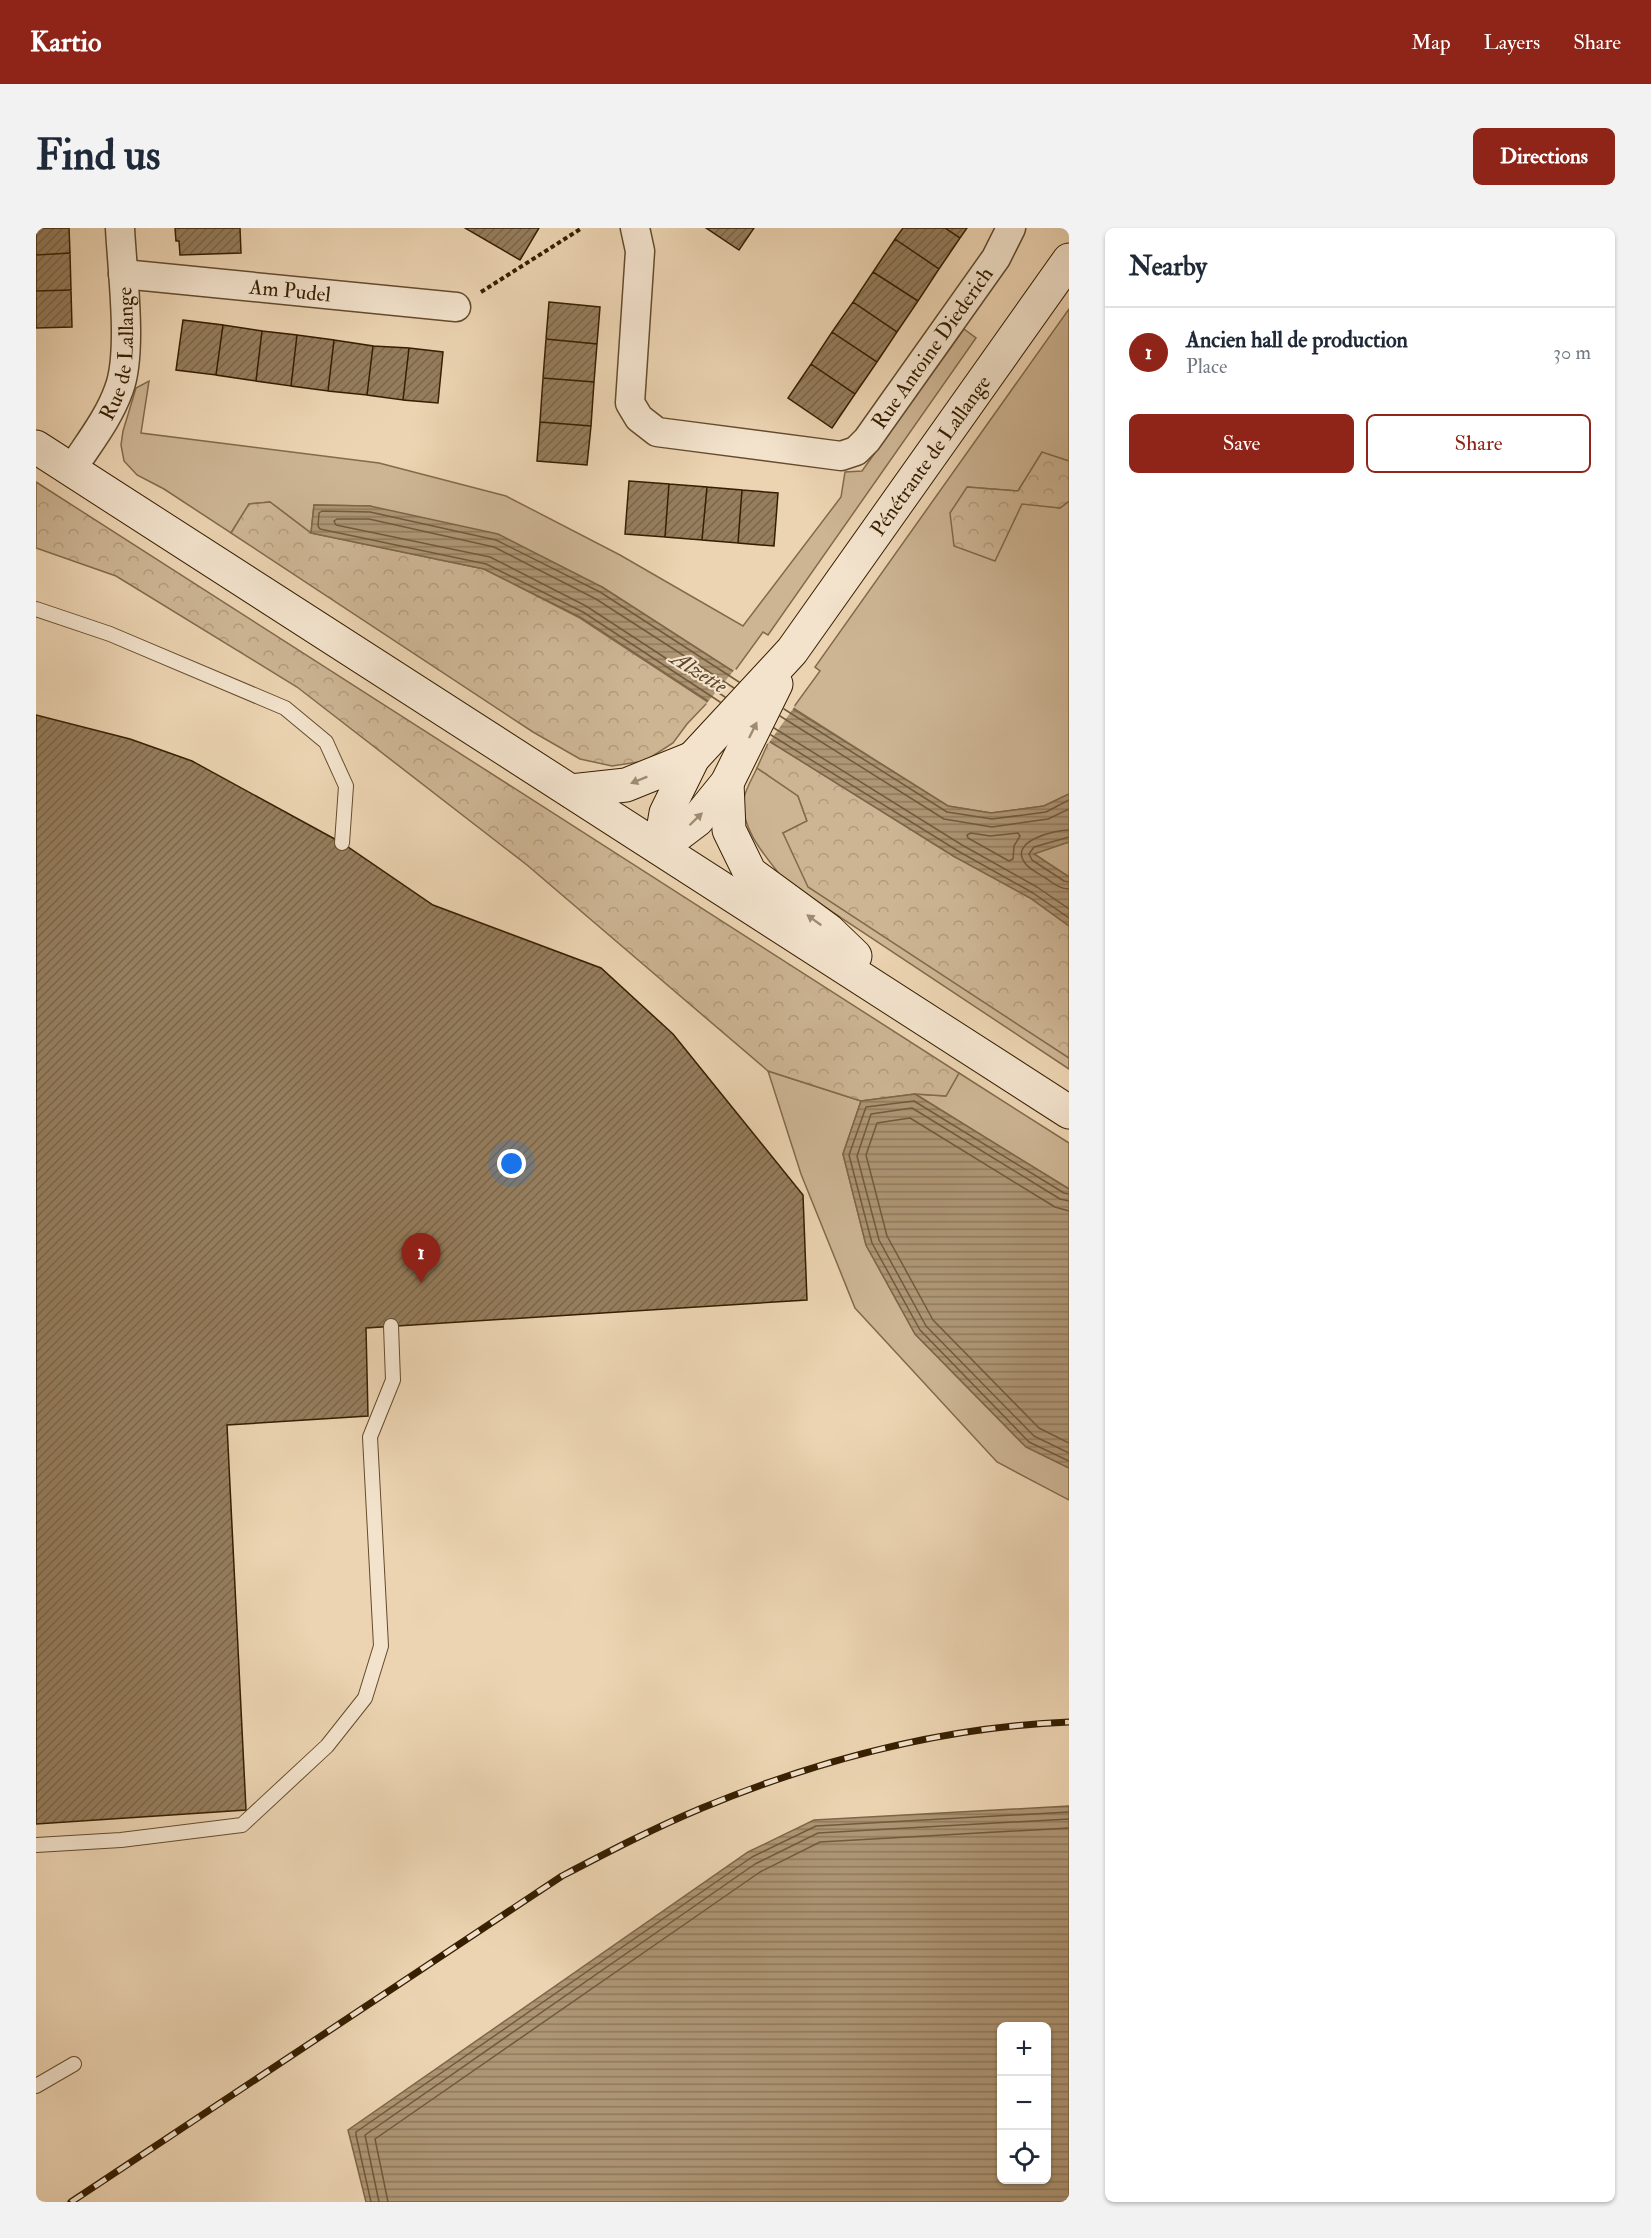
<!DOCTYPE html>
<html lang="en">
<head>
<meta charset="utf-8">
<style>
	body { margin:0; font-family:"IM FELL Double Pica",serif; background:#f2f2f3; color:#1f2937 }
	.controls { position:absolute; right:18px; bottom:18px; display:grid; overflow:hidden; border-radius:9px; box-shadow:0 2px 4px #0004 }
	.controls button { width:54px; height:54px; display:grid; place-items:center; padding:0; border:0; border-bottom:2px solid #e0e1e3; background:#fff; color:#1f2937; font:30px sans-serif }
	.you { position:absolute; left:476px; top:936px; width:21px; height:21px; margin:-15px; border:4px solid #fff; border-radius:50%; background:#1a73e8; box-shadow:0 0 0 9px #1a73e833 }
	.badge { display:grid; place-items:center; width:39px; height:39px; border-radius:50%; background:#8f2418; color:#fff; font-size:20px; font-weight:700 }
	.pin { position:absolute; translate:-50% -50px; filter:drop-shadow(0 2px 3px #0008) }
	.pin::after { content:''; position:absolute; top:32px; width:21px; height:18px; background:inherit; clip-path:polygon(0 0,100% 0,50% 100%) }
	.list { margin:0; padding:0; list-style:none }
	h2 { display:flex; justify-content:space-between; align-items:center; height:78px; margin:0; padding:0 24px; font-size:26px }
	h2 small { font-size:20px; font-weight:400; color:#747a83 }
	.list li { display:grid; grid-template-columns:39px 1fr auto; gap:18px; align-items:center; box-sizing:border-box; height:90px; padding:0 24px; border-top:2px solid #e0e1e3 }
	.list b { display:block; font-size:22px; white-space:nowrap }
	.list p { margin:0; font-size:20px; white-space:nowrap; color:#747a83 }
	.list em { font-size:20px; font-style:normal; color:#747a83 }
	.actions { display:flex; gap:12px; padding:18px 24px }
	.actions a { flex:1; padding:14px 0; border:2px solid #8f2418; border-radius:9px; text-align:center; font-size:21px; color:#8f2418 }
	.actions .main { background:#8f2418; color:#fff }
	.icon { flex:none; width:33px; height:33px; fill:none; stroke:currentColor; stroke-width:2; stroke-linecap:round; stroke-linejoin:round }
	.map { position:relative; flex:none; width:1033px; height:1974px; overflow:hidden; border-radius:9px }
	header { display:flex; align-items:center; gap:36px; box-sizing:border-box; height:84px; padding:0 30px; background:#8f2418; color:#fff }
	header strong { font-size:28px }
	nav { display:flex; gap:33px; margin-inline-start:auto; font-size:21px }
	.intro { display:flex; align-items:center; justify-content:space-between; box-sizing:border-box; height:144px; padding:0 36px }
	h1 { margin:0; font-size:42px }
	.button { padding:15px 27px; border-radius:9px; background:#8f2418; color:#fff; font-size:21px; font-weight:700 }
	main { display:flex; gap:36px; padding:0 36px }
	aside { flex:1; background:#fff; border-radius:9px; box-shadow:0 2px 4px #0004 }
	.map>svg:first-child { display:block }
	.grass { fill:#cdb594; stroke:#826a4a; stroke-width:1.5 }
	.forest { fill:url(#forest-crowns); stroke:#826a4a; stroke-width:1.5 }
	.water { fill:url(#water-rules); stroke:#7e6646; stroke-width:1.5; fill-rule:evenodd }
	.pier { fill:#ecd4b2 }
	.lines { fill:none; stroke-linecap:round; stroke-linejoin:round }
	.shore { stroke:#725a3a; stroke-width:1.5 }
	.building { fill:url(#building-hatch); stroke:#361f00; stroke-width:1.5 }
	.service-casing { stroke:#644c2c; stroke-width:16 }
	.minor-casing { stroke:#644c2c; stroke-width:31 }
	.secondary-casing { stroke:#361f00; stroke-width:35 }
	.path { stroke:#361f00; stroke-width:4; stroke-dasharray:4.5 3; stroke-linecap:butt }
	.service { stroke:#f3e3cd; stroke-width:14 }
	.minor { stroke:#f3e3cd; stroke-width:28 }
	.secondary { stroke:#f3e3cd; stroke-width:33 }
	.rail-casing { stroke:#361f00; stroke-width:7 }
	.rail { stroke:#f3e3cd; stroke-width:4.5; stroke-dasharray:14; stroke-linecap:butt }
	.oneway { fill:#9e8b71 }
	.labels { text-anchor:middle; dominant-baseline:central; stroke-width:4.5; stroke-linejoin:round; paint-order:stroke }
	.street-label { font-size:21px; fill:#361f00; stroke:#f3e3cd }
	.water-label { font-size:22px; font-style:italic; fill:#604929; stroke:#f3e3cd }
</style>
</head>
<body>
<header>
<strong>Kartio</strong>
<nav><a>Map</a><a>Layers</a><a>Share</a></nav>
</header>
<div class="intro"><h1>Find us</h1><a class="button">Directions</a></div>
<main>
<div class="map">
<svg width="1033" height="1974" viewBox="0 0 1033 1974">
	<defs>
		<pattern id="forest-crowns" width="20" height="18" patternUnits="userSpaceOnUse" patternTransform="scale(1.5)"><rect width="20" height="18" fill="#cdb594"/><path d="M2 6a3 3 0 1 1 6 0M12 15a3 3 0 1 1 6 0" fill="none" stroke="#b19b7e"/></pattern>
		<pattern id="water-rules" width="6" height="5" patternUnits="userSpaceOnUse" patternTransform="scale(1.5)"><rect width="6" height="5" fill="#ae9675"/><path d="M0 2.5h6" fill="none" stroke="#8e7a5e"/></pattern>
		<pattern id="building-hatch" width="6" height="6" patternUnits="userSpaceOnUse" patternTransform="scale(1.5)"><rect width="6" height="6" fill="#957d5d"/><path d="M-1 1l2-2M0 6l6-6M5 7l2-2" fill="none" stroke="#7a664a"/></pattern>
	</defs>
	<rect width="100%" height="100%" fill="#ecd4b2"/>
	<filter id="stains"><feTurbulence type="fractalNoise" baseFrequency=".00333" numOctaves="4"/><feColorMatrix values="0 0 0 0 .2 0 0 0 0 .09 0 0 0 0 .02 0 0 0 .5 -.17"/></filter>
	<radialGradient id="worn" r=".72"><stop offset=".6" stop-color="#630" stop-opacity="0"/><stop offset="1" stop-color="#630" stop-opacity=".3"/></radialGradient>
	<path class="grass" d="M1033 81V233L1006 225 982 263 931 259 986 275 1024 280 1033 273V566L1008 578 955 585 912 578 757 480 784 443 779 439Z
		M928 101 940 110 732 407 727 404 698 444 566 359 334 278 278 277 275 305 234 274 213 276 195 305 128 261 101 247 88 233 85 217 87 203 100 160 113 153 105 205 343 235 470 268 584 327 707 398 805 269 809 244 826 243Z
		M721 540 762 568 771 593 747 605 1033 830V841L748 652C731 630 703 600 708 570 710 560 717 549 721 540Z
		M1033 614V649L997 625Z
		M732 843 825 873 807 926 830 1017 879 1106 990 1219 1033 1240V1272L961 1234 819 1080 765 946Z
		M923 845 1033 915V961L879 866 910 868Z"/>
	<path class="forest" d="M1006 224 1033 233V273L1024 280 986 276 959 333 918 318 914 285 931 259 982 263Z
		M0 254 923 845 910 868 879 866 825 873 732 843 491 637 261 459 80 348 0 320Z
		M234 274 275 305 448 341 544 390 672 474 651 496 637 515 609 533 576 538 544 531 497 504 195 305 213 276Z
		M733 513 919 629 1033 663V830L772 659 747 605 771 593 762 568 721 540Z"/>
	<path class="water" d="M278 277 334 278 462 306 566 359 698 444 912 578 955 585 1008 578 1033 566V614L998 626 1033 649V698L994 670 919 629 733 513 544 389 448 341 275 305Z
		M879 866 1033 961V1240L990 1219 879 1106 830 1017 807 926 825 873Z
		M1033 1578V1974H330L312 1902 712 1624 778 1592ZM966 1798H1011V1952H966Z"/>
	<path class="pier" d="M699 441 759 478 732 516 670 476Z"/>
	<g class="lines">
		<path class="shore" d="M689 469 550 378 454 329 300 297 298 293 301 291H333L458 319 560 371 698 460
			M684 474 547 384 450 336 284 301 282 298 283 285 286 283 334 284 460 312 564 364 703 454
			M748 481 911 584 956 591 1010 584 1033 572
			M744 488 908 591 956 599 1012 591 1033 581
			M738 500 926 617 1001 659 1033 681
			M735 507 922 623 997 665 1033 690
			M1033 602C1019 602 972 613 989 635 993 641 1002 645 1008 649 1016 654 1023 661 1033 661
			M935 605 954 608 982 605 984 608 978 618 977 631 973 633 932 610 931 607Z
			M1033 609 998 619 993 626 996 632 1028 653 1033 654
			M1033 966 1028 965 878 873 830 879 813 927 836 1015 884 1102 993 1214 1033 1233
			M1033 973 1024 971 876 880 835 886 821 928 843 1012 890 1098 998 1208 1033 1225
			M1033 983 1019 979 874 890 841 895 830 927 851 1008 897 1092 1003 1200 1033 1215
			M335 1974 320 1907V1904L716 1629 780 1598 1033 1584
			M343 1974 329 1907 719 1636 782 1605 1033 1591
			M352 1974 339 1911 724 1644 784 1614 1033 1600"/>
	</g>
	<path class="building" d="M0 0H33L34 25 0 27Z
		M139 0H204L205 25 144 27 143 13H140Z
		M429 0H503L484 32Z
		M670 0H718L703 22Z
		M867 0H909L924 10 903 41 859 11Z
		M909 0H931L924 10Z
		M859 11 903 41 882 73 837 44Z
		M34 25 35 62 0 63V27Z
		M837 44 882 73 861 104 817 74Z
		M35 62 36 99 0 100V63Z
		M513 74 564 79 561 116 510 111Z
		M817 74 861 104 841 134 796 104Z
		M147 92 187 97 180 147 140 142Z
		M187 97 226 103 220 153 180 147Z
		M226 103 261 107 255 158 220 153Z
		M796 104 841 134 819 166 775 136Z
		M261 107 298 112 292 163 255 158Z
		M510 111 561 116 558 154 507 150Z
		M298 112 337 118 331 167 292 163Z
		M337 118 373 120 367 172 331 167Z
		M373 120 407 124 402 175 367 172Z
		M775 136 819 166 796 200 752 170Z
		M507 150 558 154 555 198 504 194Z
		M504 194 555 198 551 237 501 233Z
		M593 253 633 256 629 309 589 306Z
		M633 256 671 259 666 312 629 309Z
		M671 259 706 262 702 315 666 312Z
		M706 262 742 265 738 318 702 315Z
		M0 487 94 511 156 533 306 615 397 677 565 740 637 806 767 967 771 1072 330 1100 332 1188 191 1197 210 1582 0 1596Z"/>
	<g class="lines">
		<g class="service-casing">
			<path id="service" d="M0 381 74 406 249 480 290 514 310 558 306 615
				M0 1617 85 1612 206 1597 291 1518 329 1470 345 1418 334 1209 357 1152 355 1098
				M0 1858 38 1836"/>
		</g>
		<g class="minor-casing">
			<g id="minor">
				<path id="s1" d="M599 0 604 23 594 175 603 190 621 204 805 228 820 223 831 212 960 30 975 0"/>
				<path id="s2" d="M87 46 420 79"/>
				<path id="s3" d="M36 241C52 216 73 190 83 161 97 124 86 42 84 0"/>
			</g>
		</g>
		<g class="secondary-casing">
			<g id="secondary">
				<path d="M0 219 1033 884"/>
				<path d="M691 555 693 602 714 645 792 702 819 728"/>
				<path d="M535 563 590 557 657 530"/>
				<path id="s4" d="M624 620 630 585 657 530 756 423 1033 32"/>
				<path d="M624 620 661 592 691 555 740 456"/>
			</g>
		</g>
		<path class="path" d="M445 64 546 0"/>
		<use href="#service" class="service"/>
		<use href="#minor" class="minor"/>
		<use href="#secondary" class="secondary"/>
		<g class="rail-casing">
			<path id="rail" d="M35 1974 526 1648C572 1624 618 1600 666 1580 782 1532 907 1499 1033 1494"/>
		</g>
		<use href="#rail" class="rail"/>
	</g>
	<defs><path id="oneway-solid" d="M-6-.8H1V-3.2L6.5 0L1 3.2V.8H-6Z" transform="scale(1.5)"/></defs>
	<g class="oneway">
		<use href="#oneway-solid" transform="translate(717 502) rotate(-64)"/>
		<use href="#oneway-solid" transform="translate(603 552) rotate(158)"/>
		<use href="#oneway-solid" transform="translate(660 591) rotate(-44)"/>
		<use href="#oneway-solid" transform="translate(778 692) rotate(-144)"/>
	</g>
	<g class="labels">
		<g class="street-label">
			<text stroke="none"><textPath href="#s2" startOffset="168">Am Pudel</textPath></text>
			<text stroke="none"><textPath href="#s1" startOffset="546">Rue Antoine Diederich</textPath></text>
			<text stroke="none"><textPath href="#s3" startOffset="128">Rue de Lallange</textPath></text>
			<text stroke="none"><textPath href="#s4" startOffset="482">Pénétrante de Lallange</textPath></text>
		</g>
		<g class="water-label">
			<text transform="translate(663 444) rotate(32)">Alzette</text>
		</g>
	</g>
	<rect width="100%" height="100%" filter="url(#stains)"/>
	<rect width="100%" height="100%" fill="url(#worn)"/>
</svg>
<div class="controls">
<button>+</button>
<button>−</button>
<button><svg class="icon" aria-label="locate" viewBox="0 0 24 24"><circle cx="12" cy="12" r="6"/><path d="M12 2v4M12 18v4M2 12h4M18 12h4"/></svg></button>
</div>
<div class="you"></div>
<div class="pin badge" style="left:385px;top:1055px">1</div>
</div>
<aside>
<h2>Nearby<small></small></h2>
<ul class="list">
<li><span class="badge">1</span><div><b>Ancien hall de production</b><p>Place</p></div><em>30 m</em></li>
</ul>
<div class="actions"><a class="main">Save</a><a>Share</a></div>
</aside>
</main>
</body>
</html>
